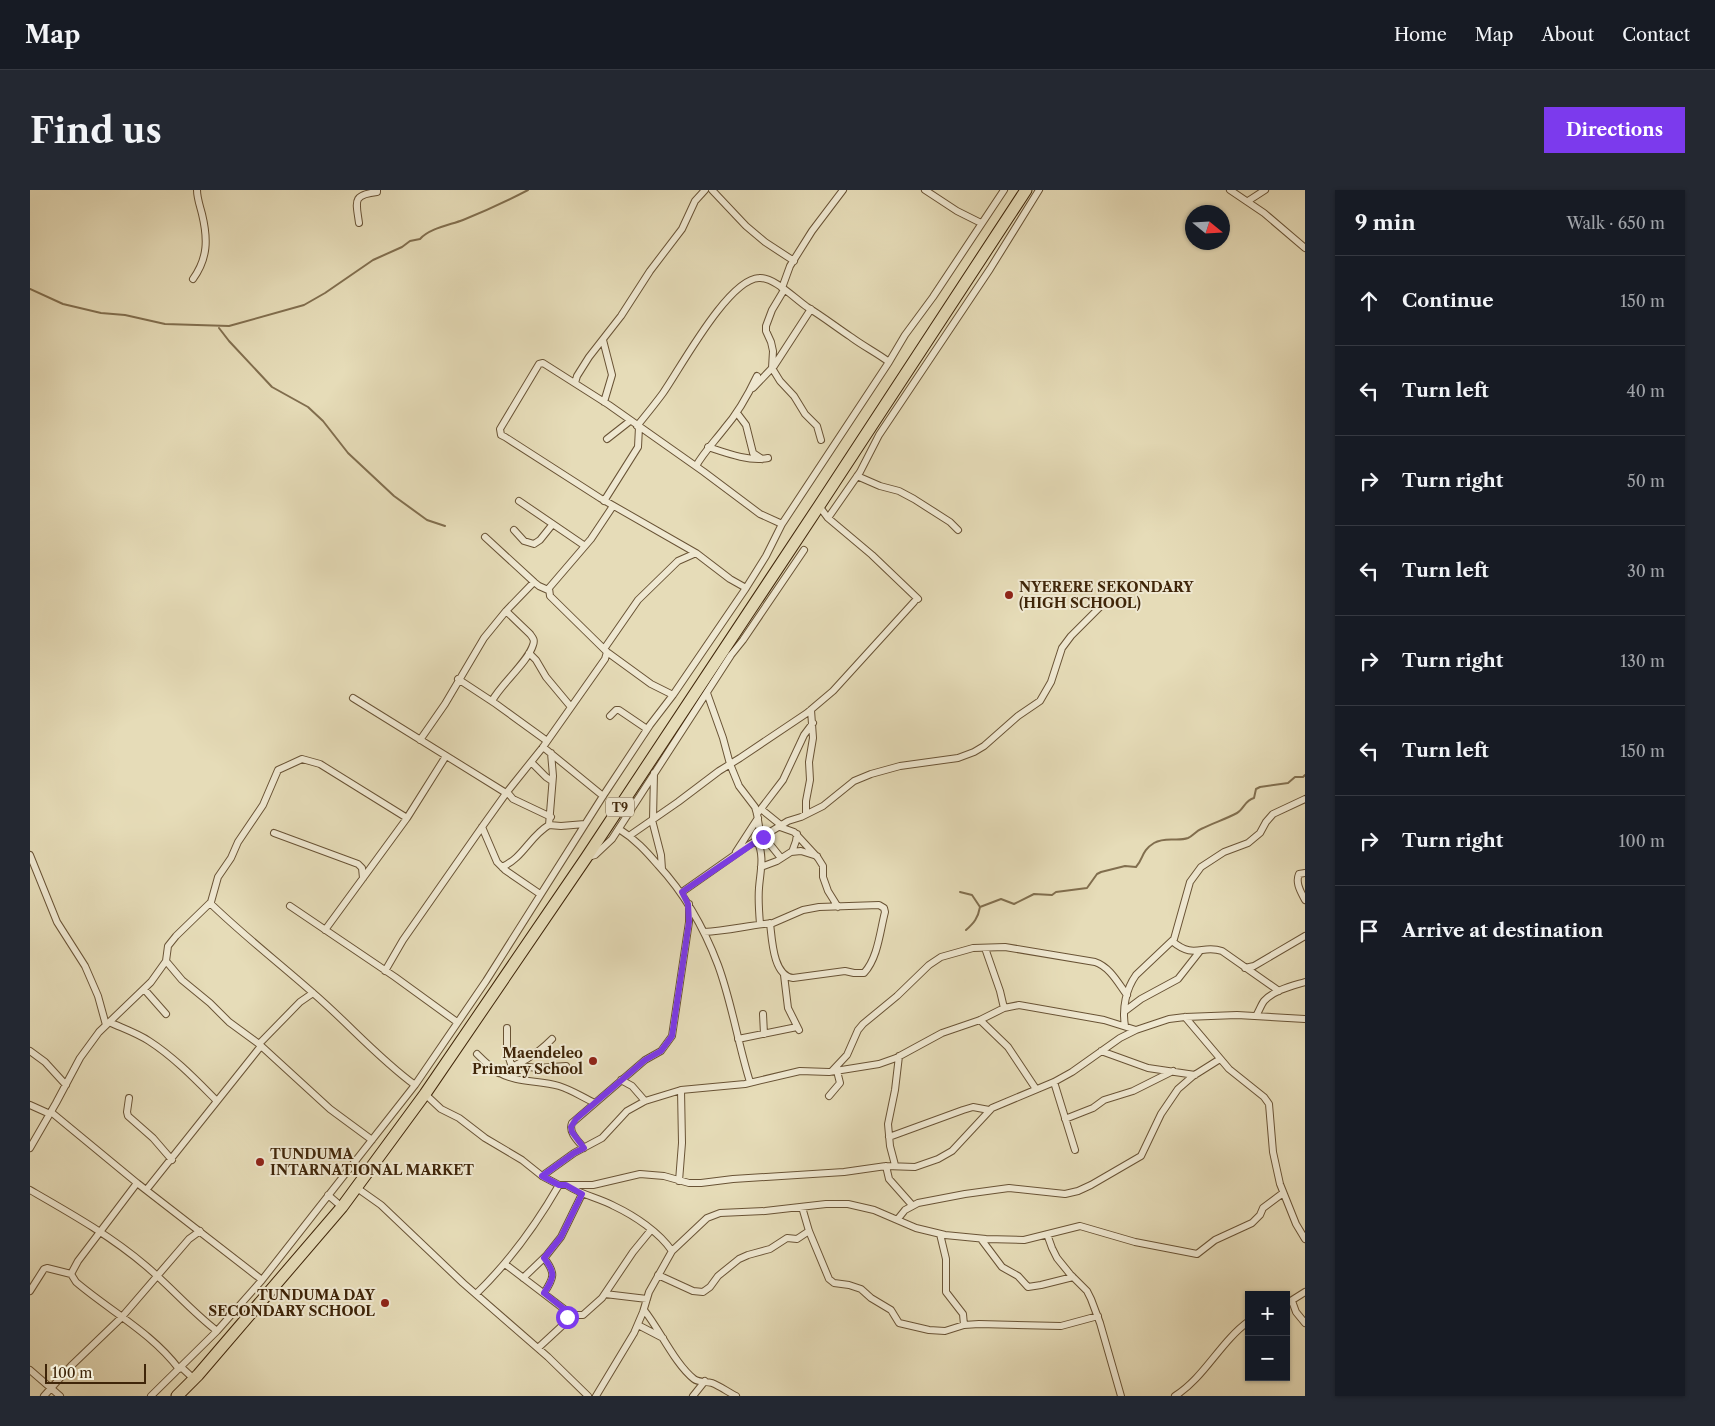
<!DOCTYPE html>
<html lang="en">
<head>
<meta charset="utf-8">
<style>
	body { margin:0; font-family:"Libre Caslon Text",serif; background:#242831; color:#f1f3f6 }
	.controls { position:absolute; right:15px; bottom:15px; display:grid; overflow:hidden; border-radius:0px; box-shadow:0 1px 4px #0004 }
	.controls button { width:45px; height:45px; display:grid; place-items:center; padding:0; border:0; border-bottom:1px solid #363941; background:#171b24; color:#f1f3f6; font:25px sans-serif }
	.compass { position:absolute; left:1155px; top:15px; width:45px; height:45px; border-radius:50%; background:#171b24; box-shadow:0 1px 4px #0004; rotate:108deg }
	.scale { position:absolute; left:15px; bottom:12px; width:101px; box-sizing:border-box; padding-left:5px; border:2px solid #3f2509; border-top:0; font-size:14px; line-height:18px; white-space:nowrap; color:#3f2509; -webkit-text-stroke:4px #efe8d1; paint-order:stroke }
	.stop { position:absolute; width:15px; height:15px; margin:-11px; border:4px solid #7c3aed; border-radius:50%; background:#fff }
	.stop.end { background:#7c3aed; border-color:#fff; box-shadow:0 1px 5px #0008 }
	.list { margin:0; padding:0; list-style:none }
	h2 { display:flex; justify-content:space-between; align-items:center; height:65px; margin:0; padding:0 20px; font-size:21px }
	h2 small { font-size:16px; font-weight:400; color:#9ea1a6 }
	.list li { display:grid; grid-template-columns:32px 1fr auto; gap:15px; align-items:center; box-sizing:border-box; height:90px; padding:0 20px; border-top:1px solid #363941 }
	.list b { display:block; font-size:19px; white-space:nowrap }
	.list em { font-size:16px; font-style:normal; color:#9ea1a6 }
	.icon { flex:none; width:28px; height:28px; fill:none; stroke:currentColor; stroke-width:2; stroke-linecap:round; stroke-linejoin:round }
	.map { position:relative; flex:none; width:1275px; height:1206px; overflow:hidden; border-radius:0px }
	header { display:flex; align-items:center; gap:30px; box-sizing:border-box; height:70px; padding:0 25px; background:#171b24; border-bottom:1px solid #363941 }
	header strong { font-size:24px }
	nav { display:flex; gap:28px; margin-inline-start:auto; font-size:18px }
	.intro { display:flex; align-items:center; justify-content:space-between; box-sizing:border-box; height:120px; padding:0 30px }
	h1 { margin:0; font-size:35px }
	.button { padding:12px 22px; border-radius:0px; background:#7c3aed; color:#fff; font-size:18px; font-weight:700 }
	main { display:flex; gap:30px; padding:0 30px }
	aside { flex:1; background:#171b24; border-radius:0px; box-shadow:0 1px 4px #0004 }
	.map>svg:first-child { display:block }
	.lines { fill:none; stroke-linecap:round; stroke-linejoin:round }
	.stream { stroke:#816e4e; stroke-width:2 }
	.minor-casing { stroke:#695335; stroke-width:8 }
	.trunk-casing { stroke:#3f2509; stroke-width:13 }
	.minor { stroke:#efe8d1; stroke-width:6 }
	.trunk { stroke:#e6dcb8; stroke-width:11 }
	.route { stroke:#7c3aed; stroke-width:6 }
	.poi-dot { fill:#8f2418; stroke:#efe8d1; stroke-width:2 }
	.labels { text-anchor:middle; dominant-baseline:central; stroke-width:4; stroke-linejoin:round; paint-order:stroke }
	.shield { fill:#efe8d1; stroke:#746045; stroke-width:1 }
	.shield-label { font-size:12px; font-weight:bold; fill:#3f2509 }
	.poi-label { font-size:14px; font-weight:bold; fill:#3f2509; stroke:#efe8d1; text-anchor:start }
</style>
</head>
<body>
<header>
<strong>Map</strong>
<nav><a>Home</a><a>Map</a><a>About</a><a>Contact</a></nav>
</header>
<div class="intro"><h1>Find us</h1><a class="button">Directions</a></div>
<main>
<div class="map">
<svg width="1275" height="1206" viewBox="0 0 1275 1206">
	<rect width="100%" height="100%" fill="#e6dcb8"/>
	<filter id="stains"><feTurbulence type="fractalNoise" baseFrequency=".004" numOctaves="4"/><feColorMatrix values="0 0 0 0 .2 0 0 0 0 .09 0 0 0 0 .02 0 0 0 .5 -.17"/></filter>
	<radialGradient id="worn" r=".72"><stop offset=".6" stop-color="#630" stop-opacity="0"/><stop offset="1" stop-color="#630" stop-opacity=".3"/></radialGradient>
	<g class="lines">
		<path class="stream" d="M0 99 33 114 71 123 95 125 135 134 199 136 274 115 295 103 343 70 372 57 380 51 390 49C400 38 420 35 433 30 455 21 477 11 498 0
			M189 138 199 151 242 197 278 217 293 231 318 263 364 306 397 330 415 336
			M930 702 942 705 950 717C948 728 944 733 936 740
			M950 717 971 709 984 714 1004 704 1022 705 1026 702 1057 698 1067 684 1071 682 1095 676 1106 677C1114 668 1111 661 1124 653 1136 646 1147 652 1158 648 1163 646 1166 641 1171 639 1183 633 1196 629 1207 623 1214 619 1215 610 1224 608L1226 599 1230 597 1258 593 1265 587H1273L1275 585"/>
		<g class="minor-casing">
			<path id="minor" d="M682 0 716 36 735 52 764 71
				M895 0 927 21 951 33
				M1200 0 1234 23 1275 58
				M1218 11 1235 0
				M329 33C326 11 322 5 347 2V0
				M163 89C178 68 178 49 172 24 170 16 167 8 167 0
				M752 98 760 76 782 41 813 0
				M754 100 742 120 736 136V141L741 152 743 161 742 178 750 191 764 206 775 224 787 236 791 250
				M573 150 582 185 574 212
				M545 193 547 186 559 167 591 126 620 81 652 39 665 11 675 0
				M723 198 744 176 781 119
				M707 223 716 235 723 263 732 269
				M607 236C616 225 625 214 633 203 650 179 698 89 729 88 744 87 764 108 777 117 792 126 806 137 821 147 833 156 847 163 859 172
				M577 249 600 231
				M678 257C696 263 720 272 738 268
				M666 276C674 262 684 252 694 239 708 223 718 205 727 186
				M827 286 850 296 869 301 884 309 920 332 928 340
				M489 311 555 356
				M574 311 608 257 609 237
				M583 316 561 349 519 398 520 406 577 462 621 494 643 505
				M789 316 798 328 842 365 888 409
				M798 328 830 282 849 245 960 79 1009 0
				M484 340 494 351 504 354 510 350 522 335
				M455 347 504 392 509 396 518 400
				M716 398 700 389 666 363 570 308 475 247 471 245 470 239 509 174 513 173 579 215 674 282 730 324 752 334
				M574 459 608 410 648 371 666 363
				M499 463 506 470 516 487 541 517
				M428 489 466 514 517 551
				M677 503 693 548 700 574 709 596 725 617 727 624 731 648
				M323 508 476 603
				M462 511C471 494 498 472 503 455 505 450 503 448 500 444L476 421
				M580 526 586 520H589L617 539
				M390 550 415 514 454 448 476 421 504 392
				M513 557 573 606
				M501 572 516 587 522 591
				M477 602 483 609 521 627
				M731 619 752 636
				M727 624 753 590 774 545 783 533
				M776 624V611L780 590 779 572 783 548 781 520
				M623 629 624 583
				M622 630 631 665 632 679
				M519 635 523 586 521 563
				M452 637 467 672 475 680 510 704
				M750 637 764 642 788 668 793 676V687L798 701 808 717
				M589 639C605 649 616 661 628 675 655 704 674 738 688 775 702 813 708 854 720 892
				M244 643 328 674 332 678 333 688
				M599 646 648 612 689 581 710 568 777 523 803 501 884 412
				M734 647 751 668
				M727 651C735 665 730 683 729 698 728 710 729 722 730 734
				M706 662 728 628
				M762 662 766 651 767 644
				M0 665 27 732 55 776 68 806 76 835
				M558 667 565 665 582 649 701 465 713 450 774 360
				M472 677C493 668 500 646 519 635L531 636 555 634
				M731 677 747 671 761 662 771 661 787 666
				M1275 683 1269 684C1265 693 1271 702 1275 710
				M652 702 719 655 758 631 771 627 793 616 824 591 841 584 870 576 928 568 944 562 954 556 988 526 1010 511 1021 492 1032 458 1041 446 1070 417
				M180 713C213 745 249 773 283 803 318 833 348 868 385 895
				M260 716 365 787 427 832
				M295 740 377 628 416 566
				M674 742C697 741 720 735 743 733L773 720 789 717 849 715 854 718 855 722C850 741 848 768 834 783H824L815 781 763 788C743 786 742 749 740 733
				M1142 751C1164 770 1172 754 1192 761L1249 801
				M955 758 970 801 974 818
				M136 771 152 790 180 813 199 832 229 854 300 919 342 950
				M1215 778 1224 776 1275 746
				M355 781 373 750 452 637 477 602 513 557 575 469 577 462
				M754 785 758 818 769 840
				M114 799 136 824
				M1095 821 1111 809 1148 789 1170 761
				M733 824 734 844
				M1226 826C1229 821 1231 815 1234 811 1244 800 1262 796 1275 792
				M1155 827 1199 879 1234 907 1239 914 1243 962 1250 994 1266 1034 1275 1049
				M950 830 978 857 1006 899
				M79 832C92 838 107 843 119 851 144 867 166 890 187 911
				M1095 836C1092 818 1096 799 1106 785L1144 749 1160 692 1171 677 1194 662 1218 653 1230 643 1236 632 1243 624 1275 609
				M477 838V862L482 877
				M708 849 767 837
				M229 854 270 812 283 803
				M0 861 15 872 36 895
				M1071 861 1118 878 1165 885
				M447 864C453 870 460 877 468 882 486 893 509 890 529 896 542 900 552 907 565 913
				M488 876 508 878 536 876
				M802 881 817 865 828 840 833 834 867 806 899 775 911 767 943 758 975 757 1065 772C1080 777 1088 793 1097 805
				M469 883C491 873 505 866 522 849
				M591 890 602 896 615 911
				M1024 892 1045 960
				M395 904 411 919 429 928 455 948 492 970 512 986 529 995H563L610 984 634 986 659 993H671L703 989 814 982 856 976 885 977 908 969 922 961 962 918 1024 892 1042 882 1090 848 1106 840 1139 829 1155 827 1207 825 1275 829
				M799 906 810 893 807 881
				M99 908 97 922 98 926 123 948 142 970
				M0 915 20 924
				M21 922 107 993 232 1090
				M1035 929 1063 918 1074 910 1103 901 1143 881
				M859 947 933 920 943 917 959 920
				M0 958 26 913 50 868 69 842 121 792 136 771 138 756 146 746 181 712 188 687 201 668 208 652 233 615 248 580 272 569 290 574 377 628
				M554 958C548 951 538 942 542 933L615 870 631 861 642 846 659 732V714
				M865 975 860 956 858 934 865 900 869 866
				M856 976 859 989 882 1015
				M512 986 544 963 572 948 597 921 615 911 651 900 715 894 770 881 799 882 849 874 866 868 912 843 950 830 974 818 989 815 1074 830 1106 840
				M649 991 652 953 651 900
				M107 993 48 1071 41 1084 46 1092C80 1121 122 1143 149 1179
				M538 996C552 1005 569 1008 584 1016 605 1026 629 1042 642 1061
				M327 998 351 1015 433 1093 518 1167 558 1206
				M117 999 231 856
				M0 1000C40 1023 81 1046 116 1076 141 1097 161 1121 187 1141
				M298 1005 312 1017
				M772 1017 779 1041 799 1089 804 1093 819 1095 831 1099 841 1108 861 1120 869 1133 899 1140 915 1141 934 1135 949 1134 1031 1136 1068 1126
				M867 1030 875 1020 888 1013 935 1004 979 998 1035 1004 1048 1001 1061 995 1111 966 1131 924 1148 899 1163 886 1190 869
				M910 1044 916 1069V1102L933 1124 934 1135
				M1017 1044 1022 1058 1027 1068 1040 1084 1057 1101 1061 1109 1070 1133 1091 1206
				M951 1049 972 1077 988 1086 998 1097 1011 1095 1043 1087
				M514 1068C526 1083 524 1088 514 1103
				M475 1074 538 1122 542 1125H553L572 1108 603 1062 621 1040
				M628 1085 663 1101 673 1102 680 1097 688 1086 709 1069 718 1065 740 1059 757 1048 767 1049 779 1041
				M493 1088 516 1066 531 1047 552 1004
				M0 1101 14 1079 17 1078 41 1084
				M446 1104C479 1072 506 1035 529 995
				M575 1104 617 1109
				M1262 1111 1266 1122 1275 1133
				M1256 1114 1275 1102
				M614 1120C630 1140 645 1174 664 1189 669 1193 676 1191 682 1193 690 1196 698 1202 706 1206
				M608 1135 633 1148
				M508 1158 534 1134 538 1122
				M151 1177 164 1189
				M0 1180 30 1206
				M14 1206 41 1176 91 1128 159 1049 170 1041
				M121 1206 187 1141 232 1090 385 895 456 791 573 606 620 535 643 505 716 398 736 366 752 334 859 172 875 145 903 107 974 0
				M566 1206 604 1143 613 1122 619 1102 642 1061 677 1028 690 1023 735 1021 796 1014H818L844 1020 886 1038 915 1045 956 1049 994 1050 1050 1036 1105 1052 1167 1064 1185 1050 1222 1033 1230 1025 1233 1018 1253 1003
				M663 1206 675 1191
				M1145 1206C1175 1187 1190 1152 1219 1131"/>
		</g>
		<g class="trunk-casing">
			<path id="trunk" d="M147 1206 168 1185 312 1017 395 904 556 668 789 316 996 0"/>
		</g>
		<use href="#minor" class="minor"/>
		<use href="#trunk" class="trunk"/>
	</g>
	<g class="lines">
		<path class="route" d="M537 1127 538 1122 514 1103C524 1088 526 1083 514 1068L531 1047 552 1004 536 995H529L512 986 544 963 554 958 542 942 541 937 546 929 615 870 631 861 642 846 659 732 658 714 652 702 733 647"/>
	</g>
	<g class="poi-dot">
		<circle cx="979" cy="405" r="5"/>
		<circle cx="563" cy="871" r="5"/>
		<circle cx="230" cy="972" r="5"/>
		<circle cx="355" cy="1113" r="5"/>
	</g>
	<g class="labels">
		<rect class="shield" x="576" y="607.5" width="28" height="19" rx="4"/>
		<g class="shield-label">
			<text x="590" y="617">T9</text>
		</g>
		<g class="poi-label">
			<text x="989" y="397">NYERERE SEKONDARY<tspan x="989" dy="16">(HIGH SCHOOL)</tspan></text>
			<text x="553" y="863" text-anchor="end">Maendeleo<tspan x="553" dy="16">Primary School</tspan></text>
			<text x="240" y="964">TUNDUMA<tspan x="240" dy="16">INTARNATIONAL MARKET</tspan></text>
			<text x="345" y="1105" text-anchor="end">TUNDUMA DAY<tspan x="345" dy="16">SECONDARY SCHOOL</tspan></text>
		</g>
	</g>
	<rect width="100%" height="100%" filter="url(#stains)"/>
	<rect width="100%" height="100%" fill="url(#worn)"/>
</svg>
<div class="controls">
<button>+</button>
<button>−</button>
</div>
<svg class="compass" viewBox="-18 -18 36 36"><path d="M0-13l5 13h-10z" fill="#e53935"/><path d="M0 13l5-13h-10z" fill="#9ea1a6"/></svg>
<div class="scale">100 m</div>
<div class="stop" style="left:537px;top:1127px"></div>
<div class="stop end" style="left:733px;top:647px"></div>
</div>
<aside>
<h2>9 min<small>Walk · 650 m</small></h2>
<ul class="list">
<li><svg class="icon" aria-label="ahead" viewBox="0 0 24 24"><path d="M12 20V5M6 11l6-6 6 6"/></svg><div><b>Continue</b></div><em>150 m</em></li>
<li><svg class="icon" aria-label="left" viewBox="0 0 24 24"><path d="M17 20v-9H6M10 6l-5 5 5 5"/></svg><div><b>Turn left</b></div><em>40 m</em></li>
<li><svg class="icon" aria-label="right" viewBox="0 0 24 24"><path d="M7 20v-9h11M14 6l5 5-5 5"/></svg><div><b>Turn right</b></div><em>50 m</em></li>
<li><svg class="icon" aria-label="left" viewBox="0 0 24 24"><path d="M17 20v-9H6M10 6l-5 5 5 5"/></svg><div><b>Turn left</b></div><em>30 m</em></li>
<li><svg class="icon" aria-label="right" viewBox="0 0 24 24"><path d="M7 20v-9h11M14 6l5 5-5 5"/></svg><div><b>Turn right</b></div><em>130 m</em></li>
<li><svg class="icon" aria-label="left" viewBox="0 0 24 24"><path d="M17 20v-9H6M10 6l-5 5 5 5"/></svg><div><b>Turn left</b></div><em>150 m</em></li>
<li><svg class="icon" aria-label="right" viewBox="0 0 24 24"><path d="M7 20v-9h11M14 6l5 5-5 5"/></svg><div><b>Turn right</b></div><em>100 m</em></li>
<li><svg class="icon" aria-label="arrive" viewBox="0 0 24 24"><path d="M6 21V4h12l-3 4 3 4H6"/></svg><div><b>Arrive at destination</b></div></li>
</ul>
</aside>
</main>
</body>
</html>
